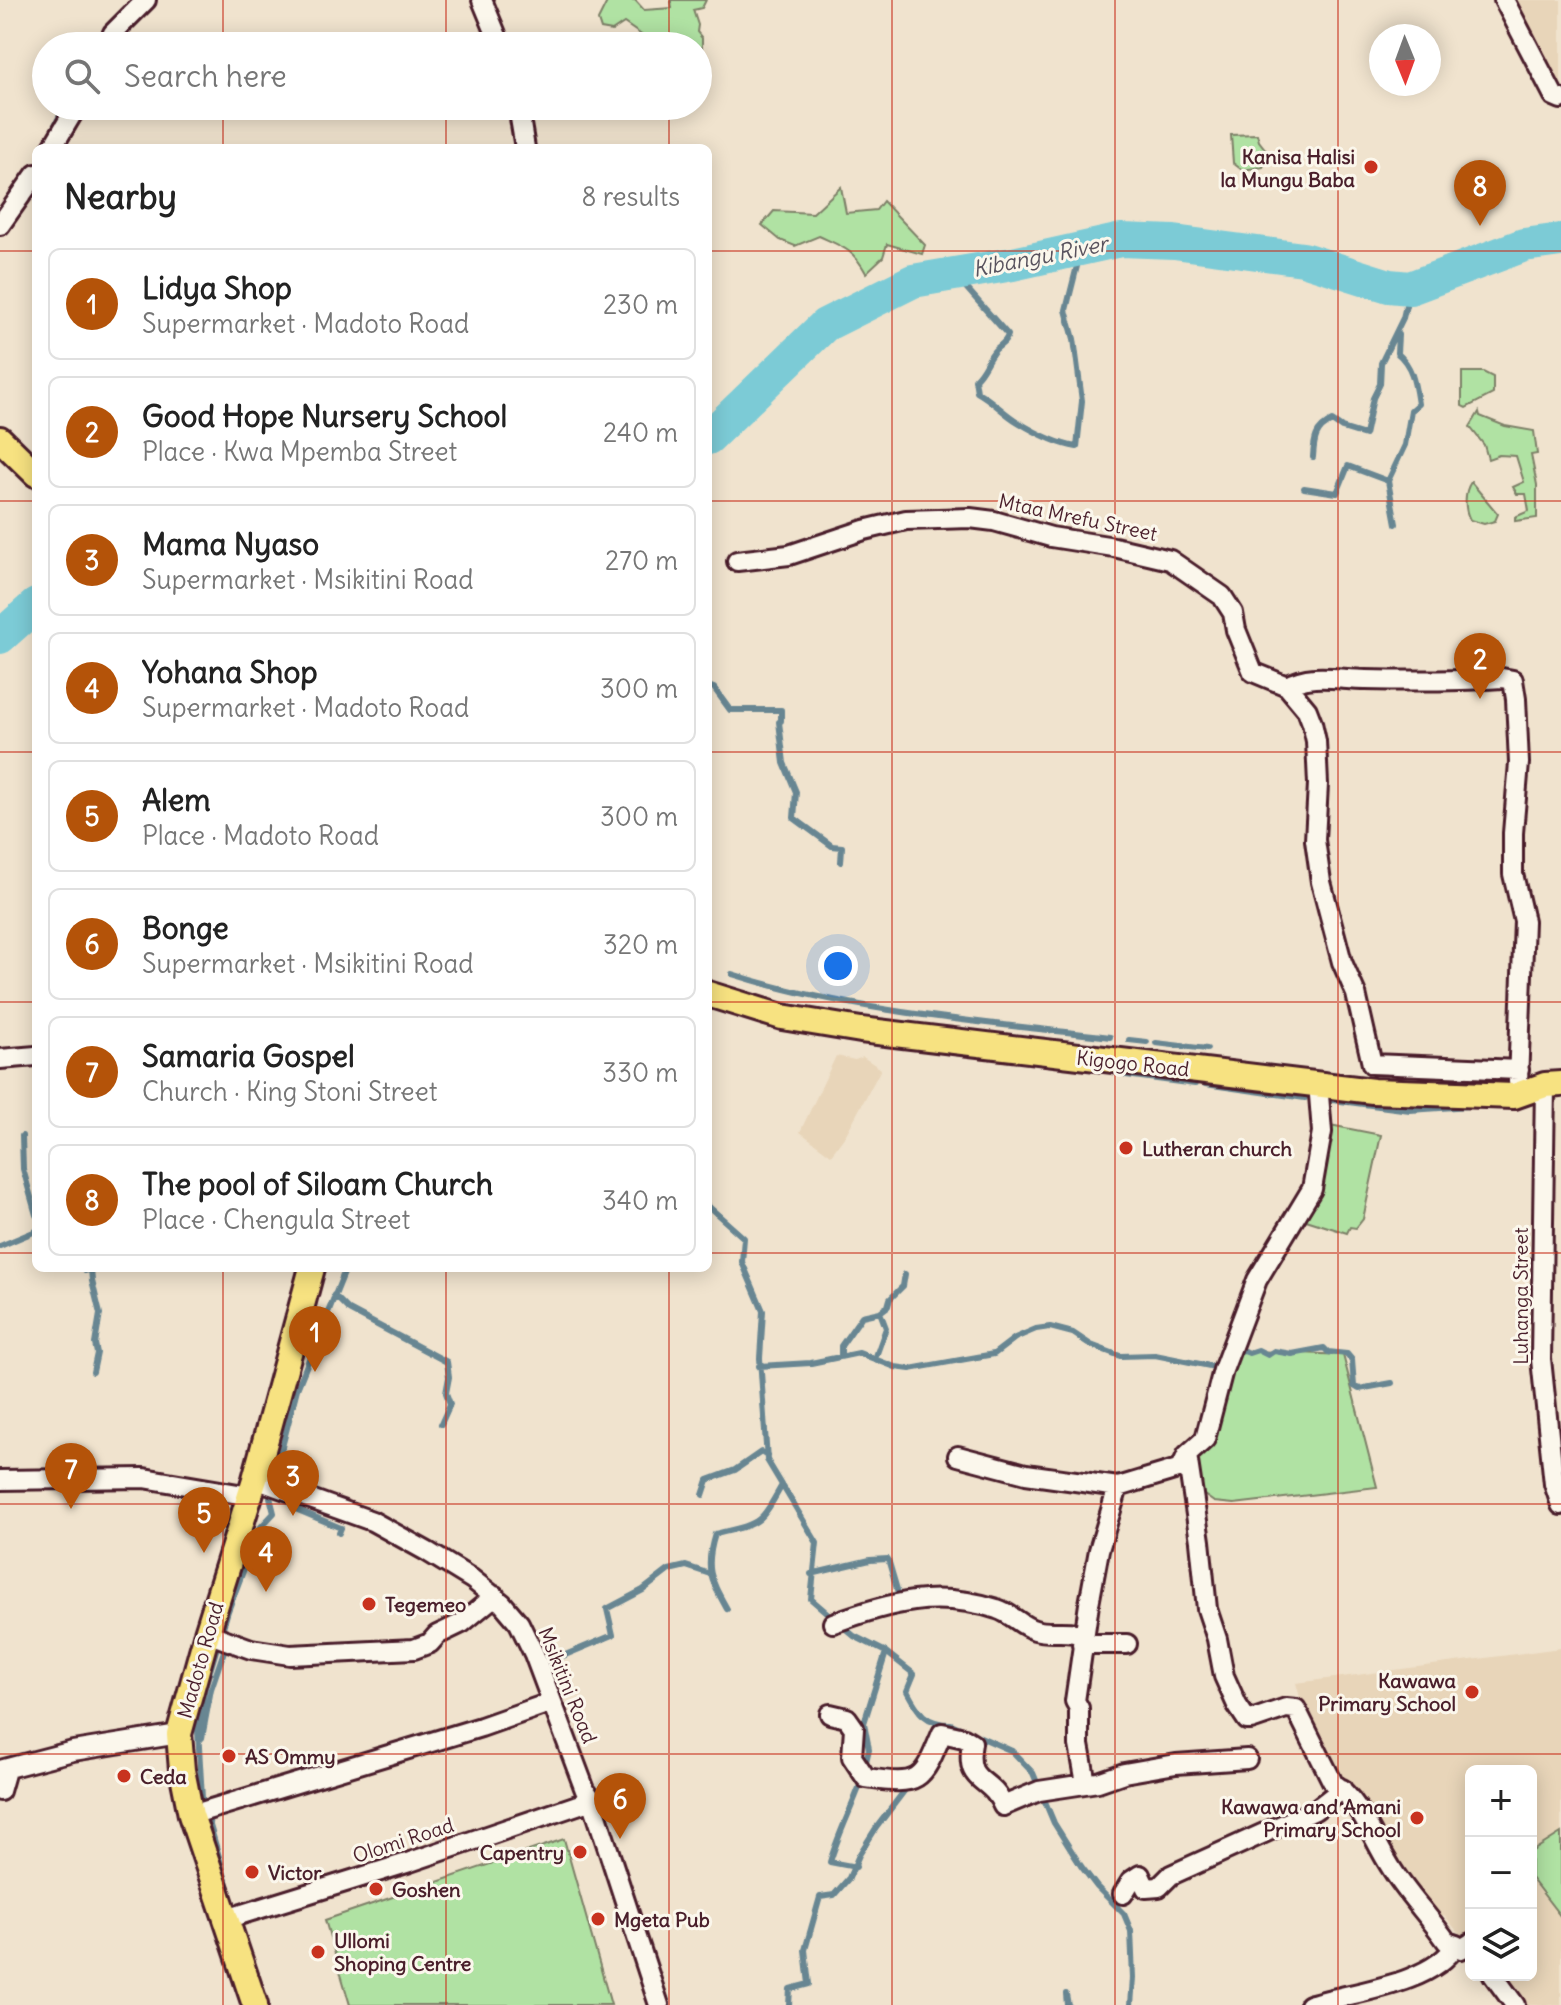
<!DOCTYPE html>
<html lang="en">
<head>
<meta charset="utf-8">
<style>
	body { margin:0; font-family:Delius,sans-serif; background:#f6f6f6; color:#222 }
	.controls { position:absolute; right:24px; bottom:24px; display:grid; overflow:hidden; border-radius:12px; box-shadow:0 4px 20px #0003 }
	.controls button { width:72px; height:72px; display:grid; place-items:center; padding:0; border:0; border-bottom:2px solid #e0e0e0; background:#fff; color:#222; font:40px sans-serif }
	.compass { position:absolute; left:1369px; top:24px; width:72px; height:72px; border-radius:50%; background:#fff; box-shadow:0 4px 20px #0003; rotate:179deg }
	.you { position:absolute; left:838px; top:966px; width:28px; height:28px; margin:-20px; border:6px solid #fff; border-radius:50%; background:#1a73e8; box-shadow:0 0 0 12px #1a73e833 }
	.badge { display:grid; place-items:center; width:52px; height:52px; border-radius:50%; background:#b45309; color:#fff; font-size:26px; font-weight:700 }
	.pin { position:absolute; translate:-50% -66px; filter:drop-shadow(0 2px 4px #0008) }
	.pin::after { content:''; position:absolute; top:42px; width:28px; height:24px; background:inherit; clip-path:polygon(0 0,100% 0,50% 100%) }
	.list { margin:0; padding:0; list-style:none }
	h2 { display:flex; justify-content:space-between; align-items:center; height:104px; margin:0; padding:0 32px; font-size:34px }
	h2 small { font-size:26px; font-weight:400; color:#767676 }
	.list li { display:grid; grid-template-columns:52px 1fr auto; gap:24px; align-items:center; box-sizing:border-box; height:112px; margin:0 16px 16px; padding:0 16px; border:2px solid #e0e0e0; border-radius:12px }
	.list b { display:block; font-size:30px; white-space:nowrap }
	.list p { margin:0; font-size:26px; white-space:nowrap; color:#767676 }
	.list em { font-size:26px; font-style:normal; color:#767676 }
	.icon { flex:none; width:44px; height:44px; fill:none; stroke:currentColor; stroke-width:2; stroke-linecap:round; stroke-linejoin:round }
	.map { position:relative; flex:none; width:1561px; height:2005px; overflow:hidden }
	.search { position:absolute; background:#fff; box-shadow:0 4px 20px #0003; left:32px; top:32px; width:680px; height:88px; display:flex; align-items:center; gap:20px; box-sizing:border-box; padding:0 28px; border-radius:44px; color:#767676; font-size:30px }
	.panel { position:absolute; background:#fff; box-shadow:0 4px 20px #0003; left:32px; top:144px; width:680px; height:1128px; border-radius:12px }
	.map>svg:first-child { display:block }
	.built { fill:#e8d5b9 }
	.green { fill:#b0e2a3; stroke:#7d8067; stroke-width:2 }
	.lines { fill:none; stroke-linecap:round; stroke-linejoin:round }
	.stream { stroke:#678692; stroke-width:6 }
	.river { stroke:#7bcbd6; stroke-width:34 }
	.minor-casing { stroke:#4a1f2b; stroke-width:24 }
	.major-casing { stroke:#4a1f2b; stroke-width:30 }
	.minor { stroke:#fbf7ec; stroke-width:18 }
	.major { stroke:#f7e281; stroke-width:24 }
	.grid { fill:none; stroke:#c8321e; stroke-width:2; stroke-opacity:0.55 }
	.poi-dot { fill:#c8321e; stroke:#fbf7ec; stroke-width:3 }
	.labels { text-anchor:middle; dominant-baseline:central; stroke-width:6; stroke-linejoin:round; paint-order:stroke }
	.poi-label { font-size:20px; font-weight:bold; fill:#4a1f2b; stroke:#fbf7ec; text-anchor:start }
	.street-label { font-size:20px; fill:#4a1f2b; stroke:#fbf7ec }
	.water-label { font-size:22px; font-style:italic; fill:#59535e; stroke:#fbf7ec }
</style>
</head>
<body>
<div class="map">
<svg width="1561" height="2005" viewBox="0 0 1561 2005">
	<rect width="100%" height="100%" fill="#f0e3ce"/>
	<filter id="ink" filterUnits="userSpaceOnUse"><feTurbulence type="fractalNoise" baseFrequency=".0125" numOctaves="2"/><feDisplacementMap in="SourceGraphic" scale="16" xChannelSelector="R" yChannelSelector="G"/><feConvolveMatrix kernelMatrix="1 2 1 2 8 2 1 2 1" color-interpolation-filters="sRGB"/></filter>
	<g filter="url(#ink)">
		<path class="built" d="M1515 0H1561V85H1557Z
			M836 1056 855 1060 863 1057 881 1069 845 1136 831 1155 800 1132Z
			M1561 1648V2005H1516L1493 1975H1531V1771H1471V1948L1444 1915 1437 1918 1370 1828 1306 1719 1296 1683Z"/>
		<path class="green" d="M608 0H635L644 10 672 8 671 0H706L702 8 693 10 698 25 697 32 702 38V52L698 54V46H646L650 41 624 23 612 31 601 29 598 20Z
			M1257 134 1259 141 1269 154 1263 167 1242 170 1233 163 1231 135Z
			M841 187 846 213 876 210 883 201 925 245 922 254 887 244 883 257 866 273C853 249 843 247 819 236L795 246 780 240 762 225 774 211 813 213Z
			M1462 372H1483L1493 377V394L1466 408 1462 406Z
			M1479 412 1480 416 1505 426 1534 431 1537 454 1531 455 1537 485V518L1515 521V517L1529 511 1526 494H1517L1513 487 1524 482 1516 456 1499 455 1488 459 1484 445 1470 427Z
			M1471 482 1498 514 1495 521 1484 524 1470 520C1464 509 1464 492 1471 482Z
			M1330 1125 1381 1135 1363 1219 1356 1228 1350 1227 1347 1233 1303 1219Z
			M1234 1350 1343 1355 1377 1487 1234 1504 1214 1502 1197 1490 1195 1456Z
			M1561 1833V1917L1531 1878V1852Z
			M564 1839 611 2005H350L325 1920Z"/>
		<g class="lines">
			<path class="stream" d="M52 131 65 106
				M957 273 962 283 1008 335C1005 344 1001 344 995 350 987 359 984 371 975 379L977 392C992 400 1003 413 1018 422 1036 433 1057 444 1077 447L1082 401 1074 339 1066 310 1081 250
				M1313 457C1314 440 1315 429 1332 421L1342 428 1365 435 1373 398 1380 384 1381 363 1403 318 1410 288
				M1304 488 1337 493 1348 466 1388 481
				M1396 524 1388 481 1405 445 1411 410 1418 404C1415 385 1413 366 1397 353L1398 335
				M708 686 714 688 730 710H781V721L779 722 784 763 796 792 794 818 832 846 842 847 841 862
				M732 974C855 1013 983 1022 1110 1037
				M1129 1040 1147 1042
				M1156 1043 1207 1049
				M1126 1075 1195 1084
				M1205 1084 1305 1098
				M1325 1099 1410 1110 1470 1106
				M22 1136 23 1169 36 1215
				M708 1206 744 1238 742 1262 763 1311 760 1358 767 1460 817 1543 811 1599 854 1636 886 1652 914 1674 907 1691C918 1712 925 1724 951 1724L1012 1751 1033 1773 1054 1823 1081 1866 1097 1887 1124 1914 1131 1931 1133 1978 1131 2005
				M0 1246 36 1231
				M84 1268 85 1271 91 1269 92 1281 100 1314 95 1344 97 1353 93 1372
				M334 1295 349 1310 447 1362 449 1377 446 1393 450 1404 441 1424
				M1232 1355 1244 1351 1249 1353 1258 1350 1268 1355 1274 1351 1292 1354 1324 1348 1328 1352 1347 1354 1352 1360 1354 1386 1359 1389 1392 1383
				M841 1356V1346L862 1316 880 1312 888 1306 890 1299 903 1286 905 1274
				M875 1359 886 1328 880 1312
				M759 1366 811 1363 859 1353 895 1367 910 1369 994 1354 1015 1338 1036 1329 1050 1327 1073 1333 1091 1345 1120 1356 1155 1355 1215 1367
				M277 1468 288 1472 297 1490
				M275 1474 297 1389 346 1268
				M703 1495 708 1480 735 1470 761 1452 767 1456
				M291 1503 293 1508 341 1528 339 1533
				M811 1574 870 1560 888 1559 898 1593
				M727 1609C711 1580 704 1569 715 1534 761 1523 759 1526 782 1485L783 1487
				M558 1662V1658L613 1635 607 1609 643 1590 669 1570 686 1566 710 1574
				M202 1738 211 1689 224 1651 221 1641
				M864 1770 869 1749 864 1723 886 1652
				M202 1798 198 1730 205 1687 228 1611 259 1529 274 1513 270 1497
				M207 1815 228 1888
				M856 1867 830 1862C838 1835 850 1812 860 1785L866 1786
				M789 2005 790 1989 809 1984 805 1950 820 1897 834 1895 849 1878 859 1855 876 1828 908 1786
				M1067 2005 1066 1994 1068 2005"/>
			<path class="river" d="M708 438 825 325 913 281 1013 264 1121 240 1174 242 1303 259 1389 286 1410 288 1524 245 1561 240
				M0 637 36 605"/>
			<g class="minor-casing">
				<path id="minor" d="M482 0 501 46
					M1504 0 1554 96 1561 99
					M107 46 113 33 146 0
					M518 106 525 148
					M52 148 77 106
					M0 225 36 174
					M737 561 789 555 864 530 906 520 970 518 994 521 1051 537 1114 547 1170 560 1222 596 1233 613 1236 630 1253 672 1287 686 1307 710 1312 723 1316 741 1318 784 1315 840 1321 882 1342 962 1356 994 1372 1064 1519 1070
					M1287 686C1312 672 1338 680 1366 680 1411 681 1457 681 1502 678L1513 680 1516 699 1519 763 1513 833V874L1524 921 1518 1082
					M0 1059 36 1056
					M1545 1085 1541 1359 1554 1484 1561 1505
					M1187 1455 1200 1541 1207 1609 1217 1639 1224 1676 1237 1705 1247 1720H1251L1286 1708 1296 1709 1333 1783C1361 1802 1372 1838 1390 1866 1406 1893 1429 1916 1447 1942L1456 1945
					M958 1456 1026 1474 1118 1487 1181 1468 1187 1455 1205 1439 1223 1370 1257 1280 1312 1189 1322 1132 1318 1083
					M255 1479 372 1521 428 1552 472 1579 502 1603 519 1623 534 1654 585 1790 592 1800 659 2005
					M0 1480 144 1478 250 1496
					M833 1623C891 1602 936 1590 997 1609 1011 1613 1021 1626 1035 1630 1052 1635 1068 1628 1084 1636
					M207 1633 251 1649 290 1655 414 1649 430 1643 437 1635 462 1623 495 1596
					M1082 1644H1127
					M830 1714 847 1718 854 1728 852 1757 866 1778C920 1786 922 1782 942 1733L964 1738 972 1743C964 1786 991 1775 1003 1806L1039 1791 1098 1782 1124 1773 1176 1764 1247 1759
					M0 1770 73 1751 179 1734
					M1086 1783 1079 1745V1708L1075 1701 1089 1604 1099 1550 1118 1487
					M0 1791 6 1770
					M191 1815 481 1727 552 1702
					M1123 1894 1131 1881 1140 1875 1146 1888 1159 1887 1171 1875 1315 1810 1342 1789
					M226 1919 410 1862 592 1800
					M1493 1975 1515 2005
					M1309 2005C1351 1992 1432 1985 1456 1945L1461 1949 1471 1943"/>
			</g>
			<g class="major-casing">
				<path id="major" d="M0 439 36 474
					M708 994 782 1017 861 1030 1373 1091 1514 1096 1545 1085 1561 1084
					M255 2005 191 1815 182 1770 179 1734 207 1633 255 1479 312 1268"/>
			</g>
			<use href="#minor" class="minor"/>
			<use href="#major" class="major"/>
		</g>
	</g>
	<path class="grid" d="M223 0V46M446 0V46M669 0V46M892 0V2005M1115 0V2005M1338 0V2005M223 106V148M446 106V148M669 106V148M0 251H36M708 251H1561M0 501H36M708 501H1561M0 752H36M708 752H1561M0 1002H36M708 1002H1561M0 1253H36M708 1253H1561M223 1268V2005M446 1268V2005M669 1268V2005M0 1504H1561M0 1754H1561"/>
	<g class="poi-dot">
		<circle cx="1371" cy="167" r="8"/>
		<circle cx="1126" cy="1148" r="8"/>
		<circle cx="369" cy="1604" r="8"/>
		<circle cx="1472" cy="1692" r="8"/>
		<circle cx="229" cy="1756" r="8"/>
		<circle cx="124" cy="1776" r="8"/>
		<circle cx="1417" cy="1818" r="8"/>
		<circle cx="580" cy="1852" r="8"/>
		<circle cx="252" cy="1872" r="8"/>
		<circle cx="376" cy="1889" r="8"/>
		<circle cx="598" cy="1919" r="8"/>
		<circle cx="318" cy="1952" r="8"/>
	</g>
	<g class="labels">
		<g class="poi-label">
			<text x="1355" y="156" text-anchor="end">Kanisa Halisi<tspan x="1355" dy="23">la Mungu Baba</tspan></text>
			<text x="1142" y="1148">Lutheran church</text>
			<text x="385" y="1604">Tegemeo</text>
			<text x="1456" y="1680" text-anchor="end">Kawawa<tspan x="1456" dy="23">Primary School</tspan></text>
			<text x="245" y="1756">AS Ommy</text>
			<text x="140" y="1776">Ceda</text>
			<text x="1401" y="1806" text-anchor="end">Kawawa and Amani<tspan x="1401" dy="23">Primary School</tspan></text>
			<text x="564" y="1852" text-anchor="end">Capentry</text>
			<text x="268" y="1872">Victor</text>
			<text x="392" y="1889">Goshen</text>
			<text x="614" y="1919">Mgeta Pub</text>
			<text x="334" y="1940">Ullomi<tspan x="334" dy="23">Shoping Centre</tspan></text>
		</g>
		<g class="street-label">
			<text transform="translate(1078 517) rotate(12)">Mtaa Mrefu Street</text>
			<text transform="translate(1133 1063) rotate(6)">Kigogo Road</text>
			<text transform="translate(1520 1296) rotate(-90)">Luhanga Street</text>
			<text transform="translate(200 1660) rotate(-74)">Madoto Road</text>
			<text transform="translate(568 1685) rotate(68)">Msikitini Road</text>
			<text transform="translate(403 1840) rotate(-18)">Olomi Road</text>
		</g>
		<g class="water-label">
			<text transform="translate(1040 256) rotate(-11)">Kibangu River</text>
		</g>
	</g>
</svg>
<div class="controls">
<button>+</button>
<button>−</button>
<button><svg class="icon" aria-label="layers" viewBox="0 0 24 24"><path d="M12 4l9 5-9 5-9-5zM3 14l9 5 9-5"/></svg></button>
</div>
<svg class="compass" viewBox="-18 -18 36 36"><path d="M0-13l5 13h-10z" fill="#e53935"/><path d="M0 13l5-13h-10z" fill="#767676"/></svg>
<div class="you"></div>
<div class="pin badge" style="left:315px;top:1372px">1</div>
<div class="pin badge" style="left:1480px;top:699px">2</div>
<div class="pin badge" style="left:293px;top:1516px">3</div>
<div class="pin badge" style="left:266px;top:1592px">4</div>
<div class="pin badge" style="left:204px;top:1553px">5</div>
<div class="pin badge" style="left:620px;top:1839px">6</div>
<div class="pin badge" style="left:71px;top:1509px">7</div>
<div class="pin badge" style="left:1480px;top:226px">8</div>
<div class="search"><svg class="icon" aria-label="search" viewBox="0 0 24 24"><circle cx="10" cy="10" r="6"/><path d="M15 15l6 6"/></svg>Search here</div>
<section class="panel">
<h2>Nearby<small>8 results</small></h2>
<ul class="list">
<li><span class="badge">1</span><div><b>Lidya Shop</b><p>Supermarket · Madoto Road</p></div><em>230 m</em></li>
<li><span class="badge">2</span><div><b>Good Hope Nursery School</b><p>Place · Kwa Mpemba Street</p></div><em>240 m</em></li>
<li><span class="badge">3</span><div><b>Mama Nyaso</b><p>Supermarket · Msikitini Road</p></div><em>270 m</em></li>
<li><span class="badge">4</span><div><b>Yohana Shop</b><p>Supermarket · Madoto Road</p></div><em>300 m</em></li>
<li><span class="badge">5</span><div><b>Alem</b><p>Place · Madoto Road</p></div><em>300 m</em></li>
<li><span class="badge">6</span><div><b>Bonge</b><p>Supermarket · Msikitini Road</p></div><em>320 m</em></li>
<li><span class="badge">7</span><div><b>Samaria Gospel</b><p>Church · King Stoni Street</p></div><em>330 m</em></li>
<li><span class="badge">8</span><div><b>The pool of Siloam Church</b><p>Place · Chengula Street</p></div><em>340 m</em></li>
</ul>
</section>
</div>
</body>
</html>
